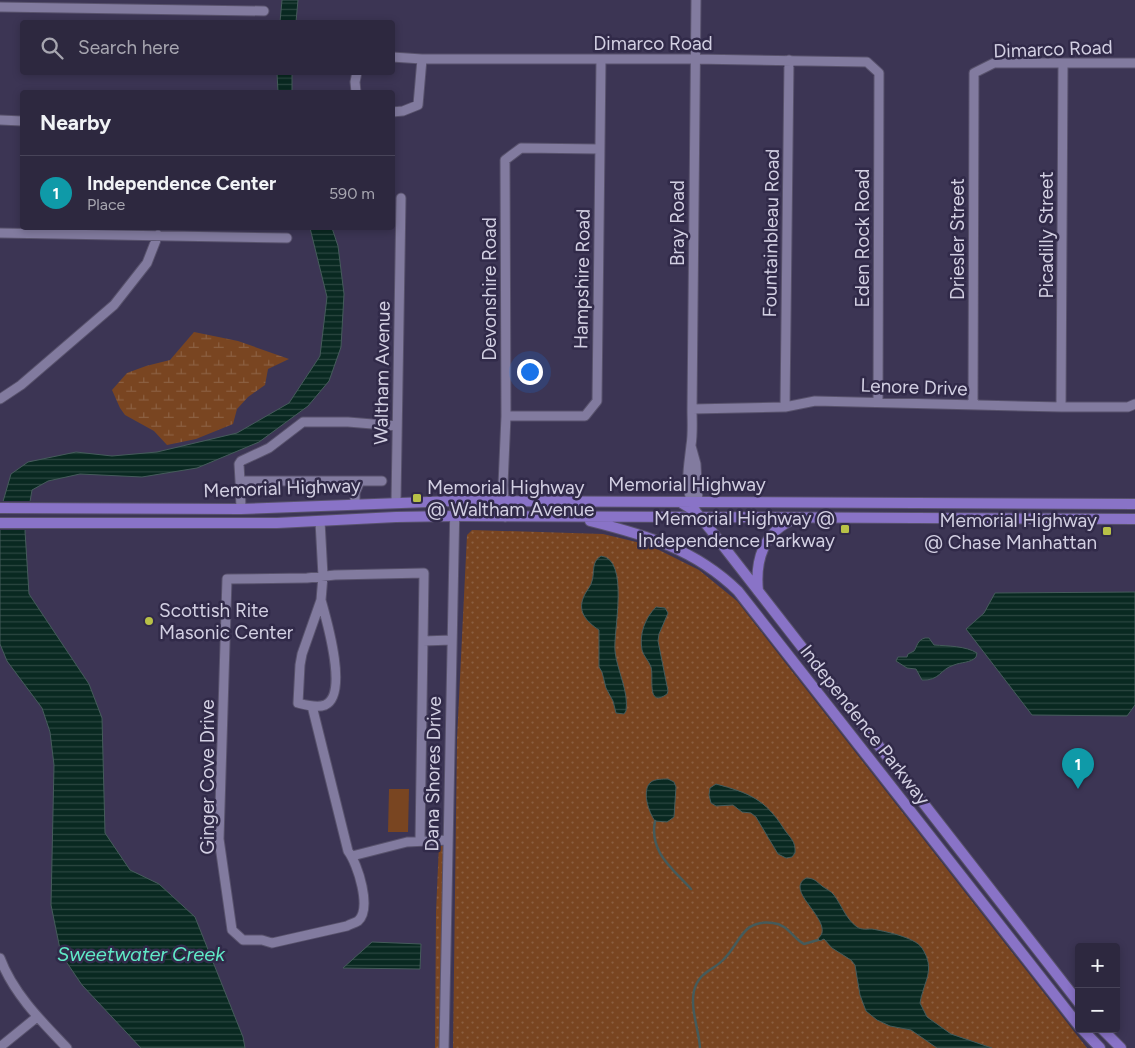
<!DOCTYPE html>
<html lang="en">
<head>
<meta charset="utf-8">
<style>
	body { margin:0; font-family:Figtree,sans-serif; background:#39344a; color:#f1f3f6 }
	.controls { position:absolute; right:15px; bottom:15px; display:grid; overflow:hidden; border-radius:5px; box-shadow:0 2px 8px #0003 }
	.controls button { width:45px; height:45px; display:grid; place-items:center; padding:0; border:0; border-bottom:1px solid #484459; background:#2d283f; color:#f1f3f6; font:25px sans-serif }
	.you { position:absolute; left:529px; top:371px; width:18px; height:18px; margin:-12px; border:4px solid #fff; border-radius:50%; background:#1a73e8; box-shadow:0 0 0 8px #1a73e833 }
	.badge { display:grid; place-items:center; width:32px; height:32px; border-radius:50%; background:#b8c147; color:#fff; font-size:16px; font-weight:700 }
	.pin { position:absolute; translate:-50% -41px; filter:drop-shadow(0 1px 2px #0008) }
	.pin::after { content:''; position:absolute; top:26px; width:18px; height:15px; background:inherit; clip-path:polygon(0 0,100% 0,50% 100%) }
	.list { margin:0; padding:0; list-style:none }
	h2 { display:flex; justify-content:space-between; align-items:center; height:65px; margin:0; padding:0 20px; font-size:21px }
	h2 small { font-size:16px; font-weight:400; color:#a7a6b0 }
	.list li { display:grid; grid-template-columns:32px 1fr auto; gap:15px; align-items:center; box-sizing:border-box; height:75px; padding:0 20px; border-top:1px solid #484459 }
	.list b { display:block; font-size:19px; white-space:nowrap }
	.list p { margin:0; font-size:16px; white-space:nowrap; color:#a7a6b0 }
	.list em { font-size:16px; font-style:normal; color:#a7a6b0 }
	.icon { flex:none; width:28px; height:28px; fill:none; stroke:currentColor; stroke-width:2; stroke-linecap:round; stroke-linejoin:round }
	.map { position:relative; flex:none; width:1135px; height:1048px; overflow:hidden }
	.search { position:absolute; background:#2d283f; box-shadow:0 2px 8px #0003; left:20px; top:20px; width:375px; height:55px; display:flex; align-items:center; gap:12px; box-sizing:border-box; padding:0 18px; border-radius:5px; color:#a7a6b0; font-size:19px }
	.panel { position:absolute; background:#2d283f; box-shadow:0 2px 8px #0003; left:20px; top:90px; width:375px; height:140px; border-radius:5px }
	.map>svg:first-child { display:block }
	.grass { fill:url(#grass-dots) }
	.wetland { fill:url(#wetland-marsh) }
	.pitch { fill:#794521 }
	.water { fill:url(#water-rules); stroke:#455b5b }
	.pier { fill:#3c3554 }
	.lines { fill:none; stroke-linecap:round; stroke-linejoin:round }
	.stream { stroke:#455b5b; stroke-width:2.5 }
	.minor-casing { stroke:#58526c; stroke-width:11 }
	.major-casing { stroke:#58526c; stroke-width:12 }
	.minor { stroke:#827b9f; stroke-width:9 }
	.major { stroke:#8973c7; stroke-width:10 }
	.poi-dot { fill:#b8c147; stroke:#312a49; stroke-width:2 }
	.labels { text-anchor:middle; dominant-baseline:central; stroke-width:5; stroke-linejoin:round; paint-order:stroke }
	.street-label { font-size:19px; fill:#d2cfe2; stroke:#312a49 }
	.poi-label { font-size:19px; fill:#d2cfe2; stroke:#312a49; text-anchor:start }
	.water-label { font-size:20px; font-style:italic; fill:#60eac7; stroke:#312a49 }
</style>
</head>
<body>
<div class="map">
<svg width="1135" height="1048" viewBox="0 0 1135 1048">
	<defs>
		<pattern id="grass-dots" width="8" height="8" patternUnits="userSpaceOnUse" patternTransform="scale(1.25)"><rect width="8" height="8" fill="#794521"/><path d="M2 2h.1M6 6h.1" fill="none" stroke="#8b5f41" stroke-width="1.8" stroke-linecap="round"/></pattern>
		<pattern id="wetland-marsh" width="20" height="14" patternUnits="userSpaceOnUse" patternTransform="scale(1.25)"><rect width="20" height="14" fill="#794521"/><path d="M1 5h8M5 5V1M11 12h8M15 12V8" fill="none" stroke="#8b5f41"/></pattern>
		<pattern id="water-rules" width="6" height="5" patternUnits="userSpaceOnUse" patternTransform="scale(1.25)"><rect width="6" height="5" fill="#092921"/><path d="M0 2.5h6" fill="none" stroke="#2c4741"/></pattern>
	</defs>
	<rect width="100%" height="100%" fill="#3c3554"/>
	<path class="grass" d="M472 530 603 534 649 545 699 570 737 601 1087 1048H453L457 739 467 535Z
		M439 844H444L440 1048H435L436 912Z"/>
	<path class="wetland" d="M194 332 238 341 289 359 268 369 265 385 248 397 237 409 233 424 196 439 167 445 154 431 125 415 120 408 112 390 127 373 146 366 170 360Z"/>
	<path class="pitch" d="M389 789H409L408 832H388Z"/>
	<path class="water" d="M282 0H298L296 22H280Z
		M277 73H292V92H278Z
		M310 228H332L338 246 344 294 341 347 329 381 308 406 259 442 197 468 142 477 80 474 48 481 32 490 25 531 29 594 89 684 102 718 105 833 130 870 159 884 195 917 243 1037 245 1048H141L82 985 61 954 51 905 54 765 50 732 42 708 7 661 0 644V512L11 474 28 462 76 452 112 456 157 452 237 433 289 403 320 356 327 297Z
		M601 556C630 559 613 632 615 651 617 671 629 691 626 711L624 714 616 713 613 701 606 688 602 672 599 667V630C586 621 576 611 585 594 587 590 591 586 592 581 595 571 591 562 601 556Z
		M1135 592V705L1127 716 1032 715 966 629 984 613 995 593Z
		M656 607 665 608 668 613 659 634 658 641 668 691 667 694C646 709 654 676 651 667 649 661 644 657 642 650 639 634 645 618 656 607Z
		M925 638H929L934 645C948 646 966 646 977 653L976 657C971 663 961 662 954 665 940 669 940 681 922 680L916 669 907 668 896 661 898 657H907L908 654 914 651C917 647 917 640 925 638Z
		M668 779 674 782 676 787 674 817 667 822 655 821C649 813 641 790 651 782 655 779 663 779 668 779Z
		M716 784C749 793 765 799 784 829 790 838 796 841 795 853L792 857 786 858 778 854 756 817 751 813 742 812 733 805 716 806 711 803 709 795 710 788Z
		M806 878C814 878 816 881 822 886 826 889 831 891 834 895 842 906 846 919 857 927 862 930 866 929 872 929 883 931 915 937 922 948 936 970 924 980 920 1003L927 1017 951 1034 992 1048H937L911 1030 890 1026 877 1020 866 1011 860 995 855 965 851 960 832 948 824 939 820 941 818 939C819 937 821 936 822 933 826 915 785 890 806 878Z
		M372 942 421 944 420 969 343 968Z"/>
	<path class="pier" d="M2 501H32L26 530H0V510Z"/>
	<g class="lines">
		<path class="stream" d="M655 821C649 852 672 868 691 889
			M700 1048C699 1030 690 1009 694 991 699 971 713 971 724 959 741 942 742 919 773 923 787 924 793 938 804 944L818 940"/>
		<g class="minor-casing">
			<path id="minor" d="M0 7 264 11
				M392 57 422 59 418 105 403 111 392 112
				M422 59H695L867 62 879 73 878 402
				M356 92 355 82 357 72
				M0 120 22 121
				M0 233 287 238
				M0 399 21 385 114 305 147 263 158 235
				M973 405 974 73 994 63H1135
				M785 407 789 60
				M1061 407 1063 63
				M692 409 785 407 815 401 1061 407H1128L1135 404
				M506 416H585L597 401 601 59
				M691 446 696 464 698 502
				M240 481 239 464 241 461 269 448 303 422H348L397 426
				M396 502 401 198
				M355 504V493L360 481
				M695 508C683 488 689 466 691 445 693 434 692 421 692 409L696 0
				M241 509 240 481H382
				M505 517 503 485 506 416 505 160 521 148 600 149
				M320 521 323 576 321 600 302 654 300 665 298 703C306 705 317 708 325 705 349 695 326 618 321 600
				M423 641 452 640
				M312 706 348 851C358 864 372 909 358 921 355 923 350 924 347 926L272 943 262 940H243L232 930 219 839 227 579 307 578 335 575 424 573 420 841
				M352 856 407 842 448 840
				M0 958C13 993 41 1021 67 1048
				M0 1047 37 1017
				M444 1048 455 501"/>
		</g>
		<g class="major-casing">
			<path id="major" d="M680 502 695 511 710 529 1079 1003
				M0 508 241 509 455 501 1135 504
				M590 521C646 535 695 549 738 591L1079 1026
				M0 523H277L396 517 455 516 1135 519
				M758 591C755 561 763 531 795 519
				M1082 1029 1100 1048
				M1102 1029 1121 1048"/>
		</g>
		<use href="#minor" class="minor"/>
		<use href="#major" class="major"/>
	</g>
	<g class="poi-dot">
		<rect x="412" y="493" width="10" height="10" rx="2.5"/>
		<rect x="840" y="524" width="10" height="10" rx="2.5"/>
		<rect x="1102" y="526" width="10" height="10" rx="2.5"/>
		<circle cx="149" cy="621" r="5"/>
	</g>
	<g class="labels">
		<g class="street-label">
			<text x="653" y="43">Dimarco Road</text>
			<text transform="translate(1053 49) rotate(-2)">Dimarco Road</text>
			<text transform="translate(677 223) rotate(-90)">Bray Road</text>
			<text transform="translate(771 233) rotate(-89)">Fountainbleau Road</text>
			<text transform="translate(1046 235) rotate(-90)">Picadilly Street</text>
			<text transform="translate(862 238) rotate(-90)">Eden Rock Road</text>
			<text transform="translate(957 239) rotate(-90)">Driesler Street</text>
			<text transform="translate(582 279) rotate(-89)">Hampshire Road</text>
			<text transform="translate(489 289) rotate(-90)">Devonshire Road</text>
			<text transform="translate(382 373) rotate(-89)">Waltham Avenue</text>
			<text transform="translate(914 387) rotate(2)">Lenore Drive</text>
			<text x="687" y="484">Memorial Highway</text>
			<text transform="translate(282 488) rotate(-2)">Memorial Highway</text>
			<text transform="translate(865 725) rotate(52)">Independence Parkway</text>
			<text transform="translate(433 774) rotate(-89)">Dana Shores Drive</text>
			<text transform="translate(207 777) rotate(-90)">Ginger Cove Drive</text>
		</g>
		<g class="poi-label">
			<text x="427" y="487">Memorial Highway<tspan x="427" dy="22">@ Waltham Avenue</tspan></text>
			<text x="835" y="518" text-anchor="end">Memorial Highway @<tspan x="835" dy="22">Independence Parkway</tspan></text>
			<text x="1097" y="520" text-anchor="end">Memorial Highway<tspan x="1097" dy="22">@ Chase Manhattan</tspan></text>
			<text x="159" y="610">Scottish Rite<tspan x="159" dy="22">Masonic Center</tspan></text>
		</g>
		<g class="water-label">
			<text x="141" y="954">Sweetwater Creek</text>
		</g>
	</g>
</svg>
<div class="controls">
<button>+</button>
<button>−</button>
</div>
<div class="you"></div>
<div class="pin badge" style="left:1078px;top:789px;background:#0f9aa8">1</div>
<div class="search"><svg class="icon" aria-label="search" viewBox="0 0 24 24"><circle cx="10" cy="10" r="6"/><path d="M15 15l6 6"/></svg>Search here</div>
<section class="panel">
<h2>Nearby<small></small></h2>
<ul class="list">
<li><span class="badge" style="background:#0f9aa8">1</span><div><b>Independence Center</b><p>Place</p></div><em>590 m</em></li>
</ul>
</section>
</div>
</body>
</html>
